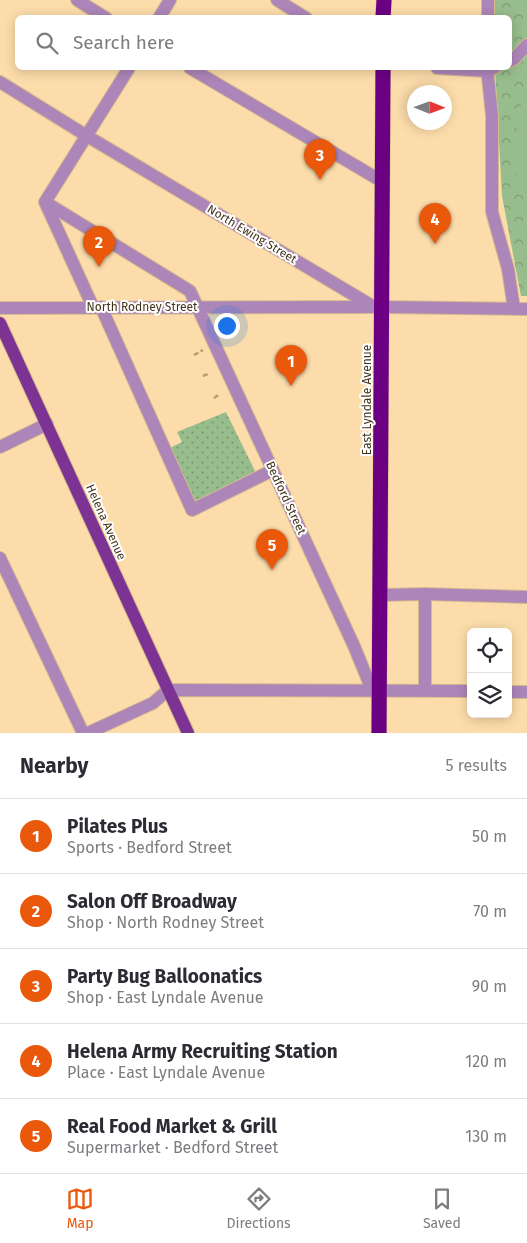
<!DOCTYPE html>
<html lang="en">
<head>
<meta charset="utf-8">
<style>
	body { margin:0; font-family:"Fira Sans",sans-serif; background:#f7f7f7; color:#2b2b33 }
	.controls { position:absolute; right:15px; bottom:15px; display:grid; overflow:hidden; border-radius:8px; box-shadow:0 2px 12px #0003 }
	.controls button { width:45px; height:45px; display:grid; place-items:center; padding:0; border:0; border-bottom:1px solid #e1e1e2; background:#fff; color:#2b2b33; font:25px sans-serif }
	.compass { position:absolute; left:407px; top:85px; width:45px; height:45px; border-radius:50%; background:#fff; box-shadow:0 2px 12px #0003; rotate:91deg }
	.you { position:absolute; left:226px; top:325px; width:18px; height:18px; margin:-12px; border:4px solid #fff; border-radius:50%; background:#1a73e8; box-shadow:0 0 0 8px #1a73e833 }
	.badge { display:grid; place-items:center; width:32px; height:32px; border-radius:50%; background:#ea580c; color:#fff; font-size:16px; font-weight:700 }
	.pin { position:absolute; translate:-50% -41px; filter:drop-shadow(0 1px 2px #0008) }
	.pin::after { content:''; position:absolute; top:26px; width:18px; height:15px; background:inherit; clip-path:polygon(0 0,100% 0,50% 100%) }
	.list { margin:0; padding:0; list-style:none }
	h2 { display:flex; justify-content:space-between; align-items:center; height:65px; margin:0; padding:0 20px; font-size:21px }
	h2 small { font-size:16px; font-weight:400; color:#7c7c81 }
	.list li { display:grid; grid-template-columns:32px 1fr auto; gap:15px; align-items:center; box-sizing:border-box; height:75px; padding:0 20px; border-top:1px solid #e1e1e2 }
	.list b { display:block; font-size:19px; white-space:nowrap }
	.list p { margin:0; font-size:16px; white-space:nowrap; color:#7c7c81 }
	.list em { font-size:16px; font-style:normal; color:#7c7c81 }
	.icon { flex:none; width:28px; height:28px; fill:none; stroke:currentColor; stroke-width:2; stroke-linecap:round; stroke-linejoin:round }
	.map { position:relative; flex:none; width:527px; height:733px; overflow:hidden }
	.search { position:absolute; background:#fff; box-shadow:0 2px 12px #0003; left:15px; right:15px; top:15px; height:55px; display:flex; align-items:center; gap:12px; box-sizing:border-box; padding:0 18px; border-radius:8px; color:#7c7c81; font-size:19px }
	.sheet { height:440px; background:#fff }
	nav { display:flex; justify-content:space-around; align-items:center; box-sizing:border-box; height:70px; border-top:1px solid #e1e1e2; background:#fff; font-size:14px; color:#7c7c81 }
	nav a { display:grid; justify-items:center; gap:2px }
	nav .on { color:#ea580c }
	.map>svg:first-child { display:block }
	.grass { fill:url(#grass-dots) }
	.park { fill:url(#park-crowns) }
	.pitch { fill:#98bd8c }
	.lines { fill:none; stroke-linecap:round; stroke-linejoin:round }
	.minor-casing { stroke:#d7ba8d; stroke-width:14 }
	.major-casing { stroke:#d7ba8d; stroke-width:14 }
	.highway-casing { stroke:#d7ba8d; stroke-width:16 }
	.path { stroke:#b69d74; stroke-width:2.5; stroke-dasharray:5 2.5; stroke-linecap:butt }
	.minor { stroke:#ad86b9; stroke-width:12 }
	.major { stroke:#7d3393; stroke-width:12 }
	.highway { stroke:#6b0083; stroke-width:15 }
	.labels { text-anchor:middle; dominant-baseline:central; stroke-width:4; stroke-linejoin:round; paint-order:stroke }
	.street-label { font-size:12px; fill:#43341a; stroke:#fff }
</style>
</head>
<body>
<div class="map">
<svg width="527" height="733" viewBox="0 0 527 733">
	<defs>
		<pattern id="grass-dots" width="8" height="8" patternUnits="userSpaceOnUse" patternTransform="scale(1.25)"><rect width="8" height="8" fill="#98bd8c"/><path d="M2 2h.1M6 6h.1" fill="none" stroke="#7e9a72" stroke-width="1.8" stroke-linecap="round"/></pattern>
		<pattern id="park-crowns" width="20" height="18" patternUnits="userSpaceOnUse" patternTransform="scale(1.25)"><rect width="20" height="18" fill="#98bd8c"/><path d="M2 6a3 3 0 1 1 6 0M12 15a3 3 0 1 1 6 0" fill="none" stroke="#7e9a72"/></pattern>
	</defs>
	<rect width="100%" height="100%" fill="#fcdcaa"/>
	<path class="grass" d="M226 412 257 475 194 505 168 449 182 442 177 432Z"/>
	<path class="park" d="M494 0H527V296H521L502 196 495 68H510V18H494Z"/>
	<path class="pitch" d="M527 87V197L517 194C513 163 514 116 527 87Z"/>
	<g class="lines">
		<g class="minor-casing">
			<path id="minor" d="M77 0 106 18
				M277 0 306 18
				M159 18 170 0
				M488 18V0
				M510 61 514 59 527 45
				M190 68 383 182
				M437 68 487 71 494 68
				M487 68 492 116V212L508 269 514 309
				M0 82 87 136 374 307
				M45 202 190 291 354 646 372 690
				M93 307 45 202 129 68
				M101 307 192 510 273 470
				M0 308 383 307 527 309
				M0 447 47 424
				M0 558 83 733
				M425 594 527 597
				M381 595 425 594V691
				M508 692H527
				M88 733 153 703 168 690 471 691"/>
		</g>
		<g class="major-casing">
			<path id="major" d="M0 323 188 733"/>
		</g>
		<g class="highway-casing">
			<path id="highway" d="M383 18 384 0
				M379 733 383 68"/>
		</g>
		<path class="path" d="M194 355 203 350
			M203 376 210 373
			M214 398 220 394"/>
		<use href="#minor" class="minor"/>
		<use href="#major" class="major"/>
		<use href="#highway" class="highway"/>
	</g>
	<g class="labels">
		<g class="street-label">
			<text transform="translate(252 234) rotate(31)">North Ewing Street</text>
			<text x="142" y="307">North Rodney Street</text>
			<text transform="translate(367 400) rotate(-90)">East Lyndale Avenue</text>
			<text transform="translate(286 498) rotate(65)">Bedford Street</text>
			<text transform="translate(106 522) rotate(66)">Helena Avenue</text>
		</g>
	</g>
</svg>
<div class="controls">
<button><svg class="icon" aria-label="locate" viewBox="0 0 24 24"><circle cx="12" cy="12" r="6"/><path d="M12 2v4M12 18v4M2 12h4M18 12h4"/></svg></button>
<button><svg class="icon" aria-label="layers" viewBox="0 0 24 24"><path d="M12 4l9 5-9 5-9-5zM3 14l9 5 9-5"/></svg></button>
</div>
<svg class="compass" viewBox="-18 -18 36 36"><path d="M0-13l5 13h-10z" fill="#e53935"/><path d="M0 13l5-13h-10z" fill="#7c7c81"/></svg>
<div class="you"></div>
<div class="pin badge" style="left:291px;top:386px">1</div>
<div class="pin badge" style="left:99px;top:267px">2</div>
<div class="pin badge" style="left:320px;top:180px">3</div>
<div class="pin badge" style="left:435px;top:244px">4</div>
<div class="pin badge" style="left:272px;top:570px">5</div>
<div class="search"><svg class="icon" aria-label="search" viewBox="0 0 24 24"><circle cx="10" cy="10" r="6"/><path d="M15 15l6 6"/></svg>Search here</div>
</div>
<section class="sheet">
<h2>Nearby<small>5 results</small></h2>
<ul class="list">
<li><span class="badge">1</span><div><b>Pilates Plus</b><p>Sports · Bedford Street</p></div><em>50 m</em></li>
<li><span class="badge">2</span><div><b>Salon Off Broadway</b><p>Shop · North Rodney Street</p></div><em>70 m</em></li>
<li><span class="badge">3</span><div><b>Party Bug Balloonatics</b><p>Shop · East Lyndale Avenue</p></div><em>90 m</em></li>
<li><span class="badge">4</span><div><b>Helena Army Recruiting Station</b><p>Place · East Lyndale Avenue</p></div><em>120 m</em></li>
<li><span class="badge">5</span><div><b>Real Food Market &amp; Grill</b><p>Supermarket · Bedford Street</p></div><em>130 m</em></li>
</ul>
</section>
<nav>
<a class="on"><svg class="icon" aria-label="map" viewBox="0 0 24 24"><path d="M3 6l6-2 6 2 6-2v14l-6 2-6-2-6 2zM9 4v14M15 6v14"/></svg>Map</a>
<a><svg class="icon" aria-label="directions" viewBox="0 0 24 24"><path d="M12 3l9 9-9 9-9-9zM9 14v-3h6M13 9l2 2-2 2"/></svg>Directions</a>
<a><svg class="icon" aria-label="saved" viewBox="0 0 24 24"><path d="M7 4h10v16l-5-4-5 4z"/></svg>Saved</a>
</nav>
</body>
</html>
